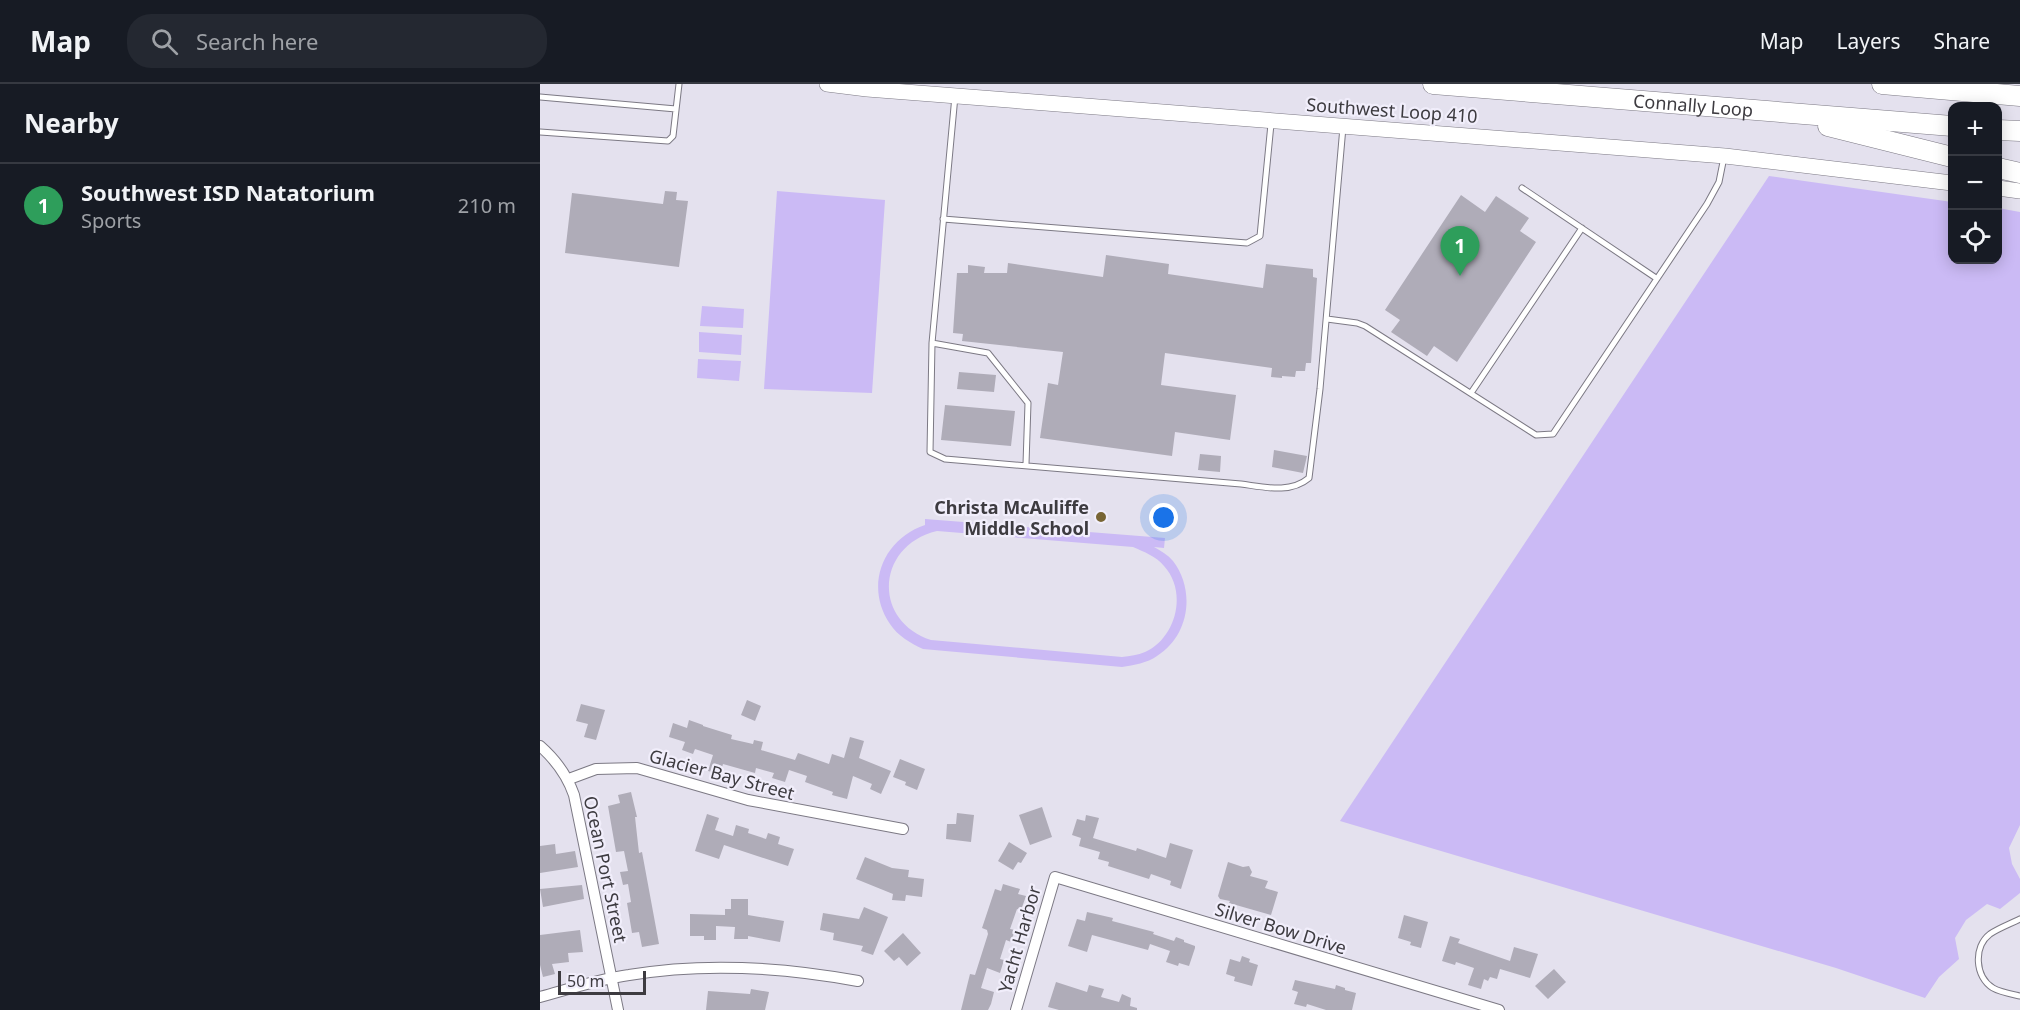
<!DOCTYPE html>
<html lang="en">
<head>
<meta charset="utf-8">
<style>
	body { margin:0; font-family:"Noto Sans",sans-serif; background:#242831; color:#f1f3f6 }
	.controls { position:absolute; right:18px; top:18px; display:grid; overflow:hidden; border-radius:12px; box-shadow:0 3px 15px #0003 }
	.controls button { width:54px; height:54px; display:grid; place-items:center; padding:0; border:0; border-bottom:2px solid #363941; background:#171b24; color:#f1f3f6; font:30px sans-serif }
	.scale { position:absolute; left:18px; bottom:15px; width:88px; box-sizing:border-box; padding-left:6px; border:3px solid #3d3b40; border-top:0; font-size:16px; line-height:21px; white-space:nowrap; color:#3d3b40; -webkit-text-stroke:4px #f1eefb; paint-order:stroke }
	.you { position:absolute; left:624px; top:434px; width:21px; height:21px; margin:-15px; border:4px solid #fff; border-radius:50%; background:#1a73e8; box-shadow:0 0 0 9px #1a73e833 }
	.badge { display:grid; place-items:center; width:39px; height:39px; border-radius:50%; background:#d93025; color:#fff; font-size:20px; font-weight:700 }
	.pin { position:absolute; translate:-50% -50px; filter:drop-shadow(0 2px 3px #0008) }
	.pin::after { content:''; position:absolute; top:32px; width:21px; height:18px; background:inherit; clip-path:polygon(0 0,100% 0,50% 100%) }
	.list { margin:0; padding:0; list-style:none }
	h2 { display:flex; justify-content:space-between; align-items:center; height:78px; margin:0; padding:0 24px; font-size:26px }
	h2 small { font-size:20px; font-weight:400; color:#9ea1a6 }
	.list li { display:grid; grid-template-columns:39px 1fr auto; gap:18px; align-items:center; box-sizing:border-box; height:84px; padding:0 24px; border-top:2px solid #363941 }
	.list b { display:block; font-size:22px; white-space:nowrap }
	.list p { margin:0; font-size:20px; white-space:nowrap; color:#9ea1a6 }
	.list em { font-size:20px; font-style:normal; color:#9ea1a6 }
	.icon { flex:none; width:33px; height:33px; fill:none; stroke:currentColor; stroke-width:2; stroke-linecap:round; stroke-linejoin:round }
	.map { position:relative; flex:none; width:1480px; height:926px; overflow:hidden }
	header { display:flex; align-items:center; gap:36px; box-sizing:border-box; height:84px; padding:0 30px; background:#171b24; border-bottom:2px solid #363941 }
	header strong { font-size:28px }
	nav { display:flex; gap:33px; margin-inline-start:auto; font-size:21px }
	.search { width:420px; height:54px; background:#242831; display:flex; align-items:center; gap:15px; box-sizing:border-box; padding:0 21px; border-radius:24px; color:#9ea1a6; font-size:22px }
	main { display:flex }
	aside { flex:1; background:#171b24 }
	.map>svg:first-child { display:block }
	.green { fill:#cbbaf5; fill-rule:evenodd }
	.building { fill:#afacb8 }
	.lines { fill:none; stroke-linecap:round; stroke-linejoin:round }
	.service-casing { stroke:#7c7984; stroke-width:7 }
	.minor-casing { stroke:#7c7984; stroke-width:12 }
	.secondary-casing { stroke:#7c7984; stroke-width:16 }
	.motorway-casing { stroke:#7c7984; stroke-width:21 }
	.service { stroke:#fff; stroke-width:5 }
	.minor { stroke:#fff; stroke-width:10 }
	.secondary { stroke:#fff; stroke-width:15 }
	.motorway { stroke:#fff; stroke-width:20 }
	.poi-dot { fill:#786534; stroke:#f1eefb; stroke-width:2 }
	.labels { text-anchor:middle; dominant-baseline:central; stroke-width:4.5; stroke-linejoin:round; paint-order:stroke }
	.street-label { font-size:18px; fill:#3d3b40; stroke:#f1eefb }
	.poi-label { font-size:18px; font-weight:bold; fill:#3d3b40; stroke:#f1eefb; text-anchor:end }
</style>
</head>
<body>
<header>
<strong>Map</strong>
<div class="search"><svg class="icon" aria-label="search" viewBox="0 0 24 24"><circle cx="10" cy="10" r="6"/><path d="M15 15l6 6"/></svg>Search here</div>
<nav><a>Map</a><a>Layers</a><a>Share</a></nav>
</header>
<main>
<aside>
<h2>Nearby<small></small></h2>
<ul class="list">
<li><span class="badge" style="background:#2e9e5b">1</span><div><b>Southwest ISD Natatorium</b><p>Sports</p></div><em>210 m</em></li>
</ul>
</aside>
<div class="map">
<svg width="1480" height="926" viewBox="0 0 1480 926">
	<rect width="100%" height="100%" fill="#e4e1ee"/>
	<path class="green" d="M1229 92 1412 118V176H1458V124L1480 128V741L1469 764 1472 780 1480 795V809L1460 825 1447 820 1426 836 1415 854 1419 875 1399 893 1385 914 1296 884 800 737Z
		M237 107 345 116 332 309 224 305Z
		M162 222 204 225 203 244 160 242Z
		M159 248 202 251 201 271 159 268Z
		M158 275 201 277 199 297 157 294Z
		M385 435 625 454 624 464 614 463C621 467 628 471 633 477 656 507 649 552 617 572 607 579 594 581 582 583L383 565C370 559 358 552 350 540 324 502 343 455 385 441ZM397 447 593 463C604 468 616 472 624 482 648 508 636 554 605 568 598 571 590 572 582 573L391 556C331 536 337 461 397 447Z"/>
	<path class="building" d="M125 107 137 108 136 116 148 117 139 183 25 169 32 109 123 120Z
		M921 111 945 128 956 112 989 134 980 147 996 158 917 278 894 262 887 272 851 248 860 236 845 226Z
		M566 171 629 180 628 190 723 204 726 180 773 185V193L777 194 771 279H766L765 287H756L755 293 742 292V294L731 293 732 284 625 269 621 301 696 311 690 356 635 348 632 372 500 354 508 299 518 301 523 268 422 257 423 250 413 249 417 189H428V181L445 183 444 189H467L468 179 563 193Z
		M419 288 456 291 454 308 417 305Z
		M405 321 475 327 471 362 401 356Z
		M734 366 767 372 763 389 732 383Z
		M660 370 681 372 680 388 658 386Z
		M207 616 221 622 215 637 201 631Z
		M41 620 65 626 56 656 44 653 48 640 36 637Z
		M149 636 163 641V642L192 651 191 655 213 660 214 656 223 658 221 666 255 676 258 669 289 680 292 670 304 674 310 653 324 657 319 674 351 687 341 710 330 705 332 700 313 692 307 715 292 711 293 708 265 698 267 692 249 686 245 698 232 694 234 689 216 684 215 689 183 680 180 690 168 687 173 671 155 665 153 670 142 666 145 658 129 653 133 639 147 644Z
		M360 675 385 685 377 706 365 701 366 698 353 693Z
		M91 708 97 733H95L99 769 102 768 119 860 102 863 99 848 92 849 87 819 91 818 88 800 83 801 80 788 88 787 84 767 76 768 68 722 80 719 78 711Z
		M502 723 512 753 490 761 479 731Z
		M417 729 434 731 431 758 406 755 407 740H416Z
		M167 730 179 734 175 746 193 752 196 741 209 745 208 749 226 755 228 749 240 753 238 760 254 765 248 782 184 761 179 775 155 767Z
		M546 731 559 734 553 754 596 767 597 764 626 774 630 759 653 766 641 805 630 801 631 797 611 790 609 795 568 782 569 778 558 775 560 768 539 762 541 754 532 751 537 735 545 737Z
		M469 758 487 769 481 779 478 778 473 786 458 777Z
		M15 760 16 770 35 767 38 783 0 789V762Z
		M325 773 352 784 369 786 368 793 384 795 382 813 366 811 365 817 352 816 353 810 316 795Z
		M688 778 703 783 709 782 712 788 710 792 728 797 725 804 738 808 731 831 689 819 690 817 680 815 678 812Z
		M463 800 480 805 478 810 486 812 481 826 477 825 470 845 475 846 471 858 466 856 460 875 464 876 460 889 447 884 441 904 454 908 451 920 448 926H421L430 890 435 891 448 850 447 846 442 844 455 805 461 807Z
		M42 801 44 815 3 823 0 805Z
		M191 815H208V831L244 837 240 858 208 852V855H194L195 843 176 842V856H164V852H150V830L185 831V825H191Z
		M324 823 348 833 333 871 321 867 323 862 293 856 294 849 280 846 283 829 319 835Z
		M547 828 573 834 572 837 614 848 613 850 634 857 636 853 644 856V858L655 862V864L649 882 639 879 638 882 626 878 630 867 610 860 608 866 552 851 547 868 528 862 537 835 545 837Z
		M864 831 888 838 881 864 870 861 871 858 858 854Z
		M40 846 43 868 28 869 29 878 12 880 15 890 3 893 0 881V851Z
		M363 849 381 869 367 882 359 873 354 877 344 867Z
		M910 852 920 855 918 859 970 877 974 863 998 870 990 894 960 885 957 895 950 893 948 897 944 895 941 905 928 901 934 884 916 878 915 881 902 877Z
		M702 872 710 875 709 878 718 881 712 902 694 897 695 893 686 890 690 875 700 878Z
		M1014 885 1026 898 1008 915 995 902Z
		M755 896 795 905 796 901 805 904V906L816 909 812 926H786L767 920 766 923 754 920 758 908 752 906Z
		M516 898 547 908 549 901 564 905 561 913 579 918 582 910 591 914 590 922 597 924V926H519L508 923Z
		M211 905 229 908 225 926H166L168 907 210 910Z"/>
	<g class="lines">
		<g class="service-casing">
			<path id="service" d="M415 12 392 259 390 368 405 375 701 400C724 403 750 410 769 394L780 305 803 43
				M0 13 136 25
				M0 48 128 57 133 52 139 0
				M982 104 1116 194
				M403 135 707 159 720 152 731 40
				M787 235 817 239 825 242 996 351 1013 350 1167 120 1179 98 1184 73
				M392 259 448 269 488 319 486 380
				M931 309 1042 144
				M1480 835C1470 840 1459 844 1450 850 1433 863 1435 893 1453 904 1460 908 1471 910 1480 912"/>
		</g>
		<g class="minor-casing">
			<path id="minor" d="M0 662C16 676 27 691 34 711L78 926
				M29 695 56 685 97 684 208 716 363 745
				M0 913C29 905 59 895 89 891 166 878 242 883 318 897
				M476 926 515 793 959 926"/>
		</g>
		<g class="secondary-casing">
			<path id="secondary" d="M287 0 327 5 1185 72 1412 99
				M1458 104 1480 107"/>
		</g>
		<g class="motorway-casing">
			<g id="motorway">
				<path id="s1" d="M893 0 1412 42"/>
				<path d="M1342 0 1480 12"/>
				<path d="M1288 42 1412 73"/>
				<path d="M1458 46 1480 47"/>
				<path d="M1458 84 1480 89"/>
			</g>
		</g>
		<use href="#service" class="service"/>
		<use href="#minor" class="minor"/>
		<use href="#secondary" class="secondary"/>
		<use href="#motorway" class="motorway"/>
	</g>
	<circle class="poi-dot" cx="561" cy="433" r="6"/>
	<g class="labels">
		<g class="street-label">
			<text stroke="none"><textPath href="#s1" startOffset="261">Connally Loop</textPath></text>
			<text transform="translate(852 26) rotate(4)">Southwest Loop 410</text>
			<text transform="translate(182 690) rotate(15)">Glacier Bay Street</text>
			<text transform="translate(66 785) rotate(78)">Ocean Port Street</text>
			<text transform="translate(741 844) rotate(17)">Silver Bow Drive</text>
			<text transform="translate(479 855) rotate(-74)">Yacht Harbor</text>
		</g>
		<g class="poi-label">
			<text x="549" y="423">Christa McAuliffe<tspan x="549" dy="21">Middle School</tspan></text>
		</g>
	</g>
</svg>
<div class="controls">
<button>+</button>
<button>−</button>
<button><svg class="icon" aria-label="locate" viewBox="0 0 24 24"><circle cx="12" cy="12" r="6"/><path d="M12 2v4M12 18v4M2 12h4M18 12h4"/></svg></button>
</div>
<div class="scale">50 m</div>
<div class="you"></div>
<div class="pin badge" style="left:920px;top:192px;background:#2e9e5b">1</div>
</div>
</main>
</body>
</html>
